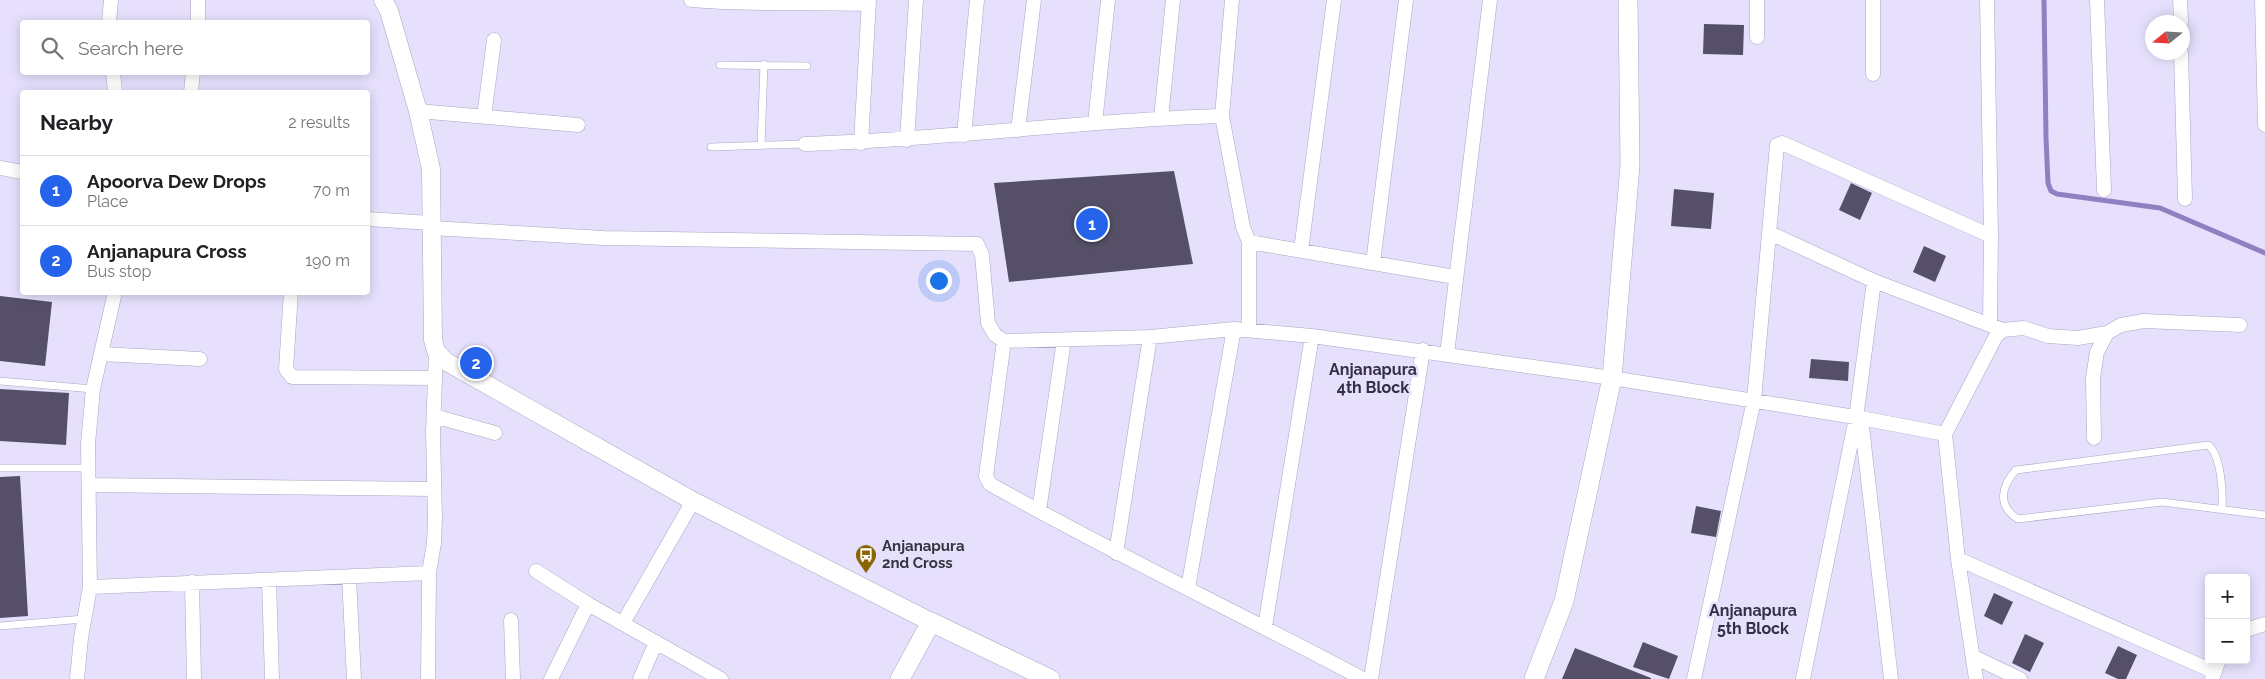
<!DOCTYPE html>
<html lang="en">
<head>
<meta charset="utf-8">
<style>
	body { margin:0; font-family:Raleway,sans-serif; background:#f6f6f6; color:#202124 }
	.controls { position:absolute; right:15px; bottom:15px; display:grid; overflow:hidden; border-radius:5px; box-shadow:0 2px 12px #0003 }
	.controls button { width:45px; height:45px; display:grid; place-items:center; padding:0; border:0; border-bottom:1px solid #e0e0e0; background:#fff; color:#202124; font:25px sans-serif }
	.compass { position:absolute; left:2145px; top:15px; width:45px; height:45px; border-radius:50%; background:#fff; box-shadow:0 2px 12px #0003; rotate:252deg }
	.you { position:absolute; left:938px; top:280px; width:18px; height:18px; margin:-12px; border:4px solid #fff; border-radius:50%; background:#1a73e8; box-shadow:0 0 0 8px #1a73e833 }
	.badge { display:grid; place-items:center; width:32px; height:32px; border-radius:50%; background:#2563eb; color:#fff; font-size:16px; font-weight:700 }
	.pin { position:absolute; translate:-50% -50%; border:2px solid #fff; box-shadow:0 1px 5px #0006 }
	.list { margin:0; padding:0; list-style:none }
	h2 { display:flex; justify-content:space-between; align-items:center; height:65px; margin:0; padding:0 20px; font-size:21px }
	h2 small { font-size:16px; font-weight:400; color:#757577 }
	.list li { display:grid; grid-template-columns:32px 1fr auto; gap:15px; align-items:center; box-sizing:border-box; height:70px; padding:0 20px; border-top:1px solid #e0e0e0 }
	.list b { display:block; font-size:19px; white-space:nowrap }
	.list p { margin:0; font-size:16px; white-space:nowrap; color:#757577 }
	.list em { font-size:16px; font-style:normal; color:#757577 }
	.icon { flex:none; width:28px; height:28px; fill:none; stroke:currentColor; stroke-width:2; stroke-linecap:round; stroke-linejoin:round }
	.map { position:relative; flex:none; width:2265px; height:679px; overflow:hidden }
	.search { position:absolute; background:#fff; box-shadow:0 2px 12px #0003; left:20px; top:20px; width:350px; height:55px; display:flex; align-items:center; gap:12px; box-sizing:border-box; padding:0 18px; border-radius:5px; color:#757577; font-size:19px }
	.panel { position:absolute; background:#fff; box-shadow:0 2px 12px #0003; left:20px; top:90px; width:350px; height:205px; border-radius:5px }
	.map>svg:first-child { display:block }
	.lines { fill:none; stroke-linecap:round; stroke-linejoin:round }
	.stream { stroke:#907fc1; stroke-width:5 }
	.building { fill:#555068 }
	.service-casing { stroke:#aba5c0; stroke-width:8 }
	.minor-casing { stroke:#aba5c0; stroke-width:15 }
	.tertiary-casing { stroke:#aba5c0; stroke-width:19 }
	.secondary-casing { stroke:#aba5c0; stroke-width:20 }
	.service { stroke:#fff; stroke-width:7 }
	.minor { stroke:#fff; stroke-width:14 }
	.tertiary { stroke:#fff; stroke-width:18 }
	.secondary { stroke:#fff; stroke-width:19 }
	.labels { text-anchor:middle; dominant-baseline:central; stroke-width:5; stroke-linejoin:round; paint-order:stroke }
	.poi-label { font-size:15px; font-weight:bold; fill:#35333e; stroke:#e6e0fd; text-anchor:start }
	.neighbourhood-label { font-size:16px; font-weight:bold; fill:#342f45; stroke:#e6e0fd }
</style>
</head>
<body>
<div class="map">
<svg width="2265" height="679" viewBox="0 0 2265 679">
	<rect width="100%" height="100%" fill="#e6e0fd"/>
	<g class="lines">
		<path class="stream" d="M2044 0 2046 138 2048 183 2051 191 2057 194 2160 208 2265 253"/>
	</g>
	<path class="building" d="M1704 24 1744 25 1743 55 1703 54Z
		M1174 171 1193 264 1009 282 994 183Z
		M1851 183 1872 193 1860 220 1839 210Z
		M1674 189 1714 193 1711 229 1671 226Z
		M1924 246 1946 256 1935 282 1913 272Z
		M0 296 52 302 45 366 0 361Z
		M1811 359 1849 362 1848 381 1809 378Z
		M0 389 69 393 66 445 0 441Z
		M20 476 28 616 0 618V477Z
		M1696 506 1721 511 1716 537 1691 533Z
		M1994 593 2013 602 2002 625 1984 616Z
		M2025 634 2044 643 2030 672 2012 663Z
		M1643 642 1678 656 1669 679 1633 667Z
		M2118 646 2137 655 2126 679H2118L2105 673Z
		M1575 648 1651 678V679H1562Z"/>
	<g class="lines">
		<g class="service-casing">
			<path id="service" d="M720 65 807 66
				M761 145 764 64
				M711 147 805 144
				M0 381 93 389
				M0 468H89
				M2222 508C2223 492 2221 454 2208 445L2016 470C2001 486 1997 506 2018 519L2162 502 2265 515
				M0 626 84 619"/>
		</g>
		<g class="minor-casing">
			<path id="minor" d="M691 0C750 5 809 2 869 4
				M1757 0V37
				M1873 0V74
				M2097 0 2104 190
				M2180 0 2181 22
				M2262 0 2265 125
				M109 22 111 0
				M198 22V0
				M2181 52 2185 199
				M113 72 115 92
				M191 92 193 72
				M418 111 578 125
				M1222 116 1232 0
				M484 117 494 40
				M1161 118 1173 0
				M1095 123 1108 0
				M1018 130 1034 0
				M964 135 977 0
				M907 140 916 0
				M861 143 869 0
				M805 144C944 140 1082 120 1222 116L1243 227 1249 242V330
				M0 168 22 172
				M368 219 431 223
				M431 228 604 238 977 244 982 255 988 323 995 335 1004 341 1150 337 1234 329 1312 336 1612 378 1861 418 1945 434
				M1770 233 1874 281 2003 330 2024 328 2048 336 2078 338 2107 333 2121 325 2144 321 2240 325
				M1249 242 1455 277
				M1301 250 1334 0
				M1373 263 1406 0
				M291 292 286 369 292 377 435 378
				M1990 324 1991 236
				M1004 341 986 476 990 484C1112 553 1239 613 1363 679
				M101 354 200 359
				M1447 354 1490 0
				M434 416 495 433
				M1861 418 1891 679
				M2094 438 2093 378 2097 352 2107 333
				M89 485 434 489
				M1039 511 1064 340
				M1116 553 1150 337
				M1958 559 2215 672
				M536 571 588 604 721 679
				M349 577 354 679
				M269 580 272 679
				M192 582 194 679
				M90 587 88 444 93 389 115 292
				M1188 588 1234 329
				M511 620 513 679
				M623 623 693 501
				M1265 627 1312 336
				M2246 630 2265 624
				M1974 657 2020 679
				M77 679 81 638 90 587 429 573
				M428 679 429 573 434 543 435 519 433 432 436 351
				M551 679 588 604
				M640 679 656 642
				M1371 679 1423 350
				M1694 679 1754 400 1777 145 1782 143 1991 236 1987 0
				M1803 679 1856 418 1874 281
				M1976 679 1958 559 1945 434 1996 336 2003 330
				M2212 679 2219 660"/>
		</g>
		<g class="tertiary-casing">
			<path id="tertiary" d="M383 0 389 11 418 111 431 169 433 340 436 351 445 361 693 501 931 622"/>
		</g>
		<g class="secondary-casing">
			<path id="secondary" d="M900 679 931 622 1050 679
				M1534 679 1564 601 1612 378 1630 165 1628 0"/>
		</g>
		<use href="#service" class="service"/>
		<use href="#minor" class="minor"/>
		<use href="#tertiary" class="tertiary"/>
		<use href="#secondary" class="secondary"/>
	</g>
	<defs>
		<g id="bus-pin" transform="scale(1.125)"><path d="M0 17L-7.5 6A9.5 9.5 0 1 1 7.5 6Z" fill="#886602" stroke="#e6e0fd"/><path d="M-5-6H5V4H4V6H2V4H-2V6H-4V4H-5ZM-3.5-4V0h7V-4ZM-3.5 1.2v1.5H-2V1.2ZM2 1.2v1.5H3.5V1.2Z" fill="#fff"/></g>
	</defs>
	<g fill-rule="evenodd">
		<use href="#bus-pin" x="866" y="555"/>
	</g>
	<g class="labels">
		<g class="poi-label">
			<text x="882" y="546">Anjanapura<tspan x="882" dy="17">2nd Cross</tspan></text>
		</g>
		<g class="neighbourhood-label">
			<text x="1373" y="369">Anjanapura<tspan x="1373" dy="18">4th Block</tspan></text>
			<text x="1753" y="610">Anjanapura<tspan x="1753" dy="18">5th Block</tspan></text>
		</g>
	</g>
</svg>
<div class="controls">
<button>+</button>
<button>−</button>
</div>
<svg class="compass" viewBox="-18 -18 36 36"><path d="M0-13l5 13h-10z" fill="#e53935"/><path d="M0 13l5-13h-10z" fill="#757577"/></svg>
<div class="you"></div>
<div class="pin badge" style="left:1092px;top:224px">1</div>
<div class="pin badge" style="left:476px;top:363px">2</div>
<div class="search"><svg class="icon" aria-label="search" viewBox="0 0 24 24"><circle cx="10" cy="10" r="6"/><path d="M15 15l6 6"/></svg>Search here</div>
<section class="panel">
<h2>Nearby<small>2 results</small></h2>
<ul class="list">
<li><span class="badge">1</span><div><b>Apoorva Dew Drops</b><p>Place</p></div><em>70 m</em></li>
<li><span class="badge">2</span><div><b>Anjanapura Cross</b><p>Bus stop</p></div><em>190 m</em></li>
</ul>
</section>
</div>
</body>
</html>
